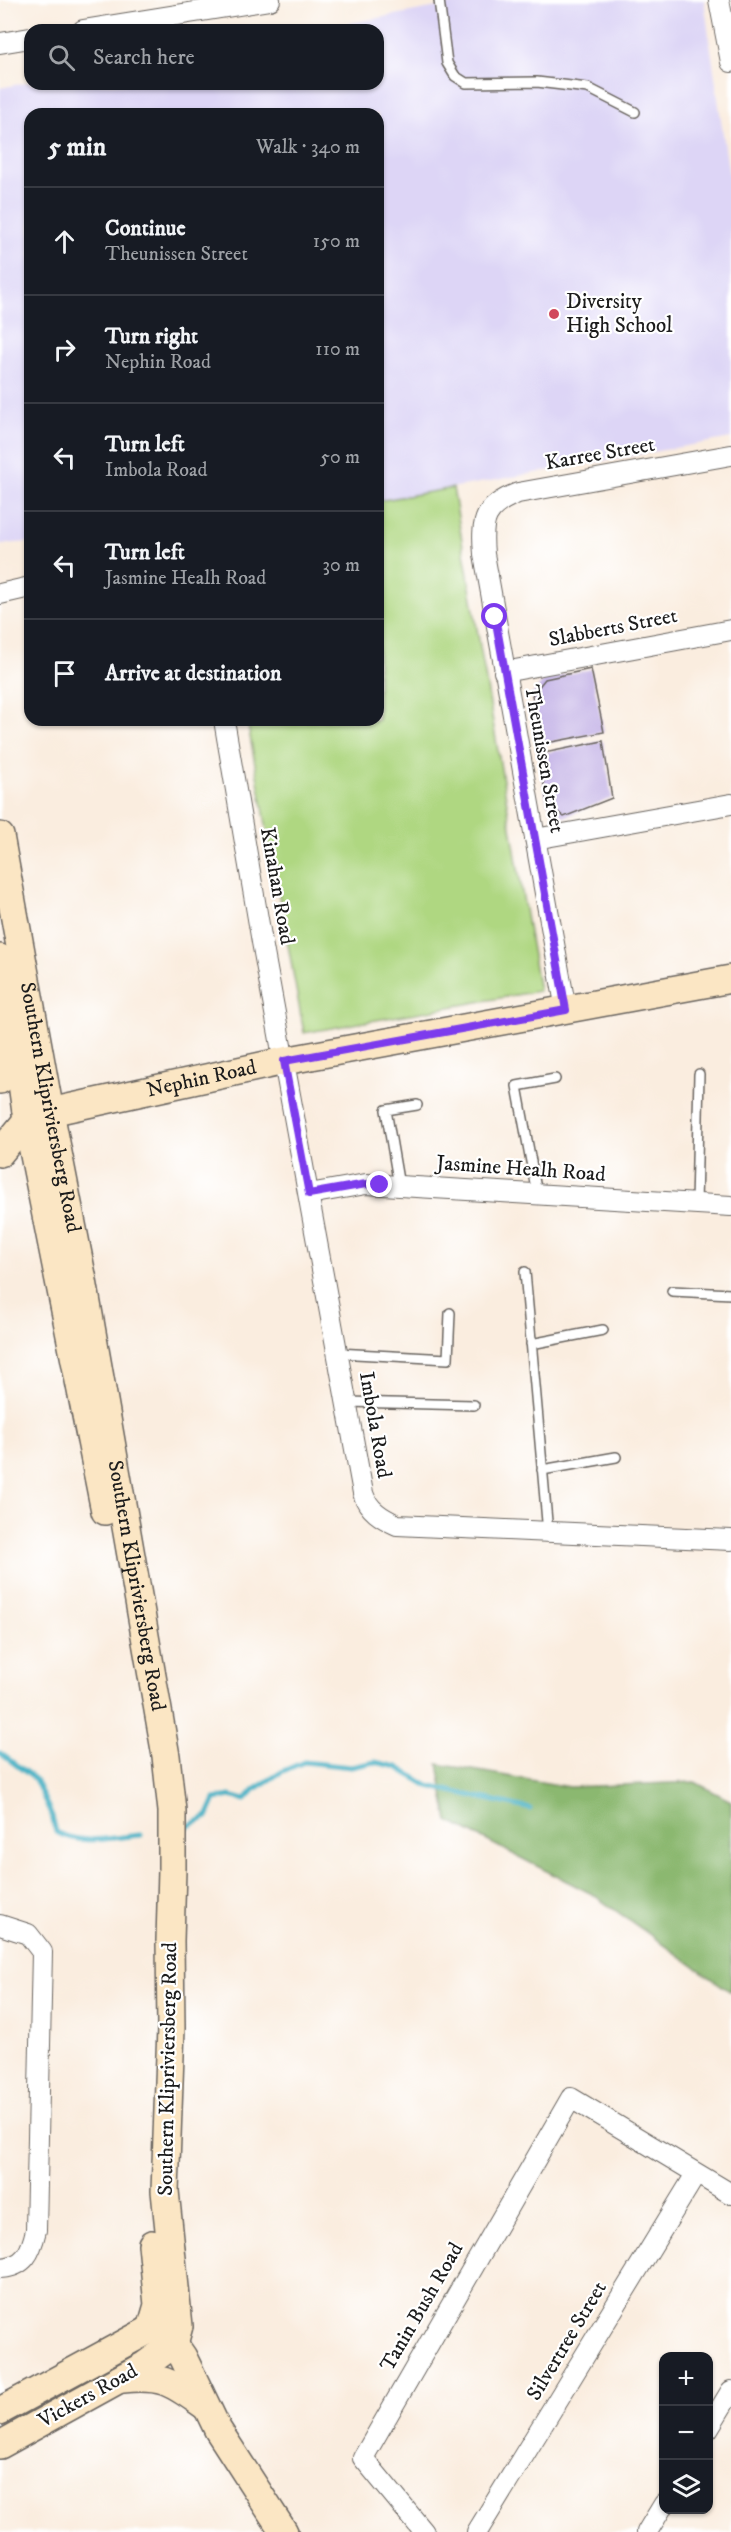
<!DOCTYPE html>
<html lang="en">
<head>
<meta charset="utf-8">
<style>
	body { margin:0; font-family:"IM FELL DW Pica",serif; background:#20242c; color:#f1f3f6 }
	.controls { position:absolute; right:18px; bottom:18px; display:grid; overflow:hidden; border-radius:12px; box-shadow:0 2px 4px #0004 }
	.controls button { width:54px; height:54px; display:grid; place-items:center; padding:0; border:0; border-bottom:2px solid #363941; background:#171b24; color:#f1f3f6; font:30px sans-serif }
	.stop { position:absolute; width:18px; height:18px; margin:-14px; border:4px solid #7c3aed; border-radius:50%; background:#fff }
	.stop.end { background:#7c3aed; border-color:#fff; box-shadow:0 2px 6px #0008 }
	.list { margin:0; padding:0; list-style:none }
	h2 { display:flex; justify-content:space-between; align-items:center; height:78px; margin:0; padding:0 24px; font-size:26px }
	h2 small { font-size:20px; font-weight:400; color:#9ea1a6 }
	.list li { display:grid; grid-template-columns:39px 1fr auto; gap:18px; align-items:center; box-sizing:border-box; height:108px; padding:0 24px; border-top:2px solid #363941 }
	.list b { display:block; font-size:22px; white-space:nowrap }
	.list p { margin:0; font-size:20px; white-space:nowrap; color:#9ea1a6 }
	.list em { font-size:20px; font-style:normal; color:#9ea1a6 }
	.icon { flex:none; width:33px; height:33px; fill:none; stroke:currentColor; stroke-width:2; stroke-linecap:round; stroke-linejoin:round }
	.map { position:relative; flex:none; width:731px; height:2532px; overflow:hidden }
	.search { position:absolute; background:#171b24; box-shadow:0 2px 4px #0004; left:24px; top:24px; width:360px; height:66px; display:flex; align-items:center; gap:15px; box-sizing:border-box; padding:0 21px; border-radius:18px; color:#9ea1a6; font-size:22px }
	.panel { position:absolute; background:#171b24; box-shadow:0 2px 4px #0004; left:24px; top:108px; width:360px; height:618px; border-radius:18px }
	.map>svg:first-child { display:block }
	.built { fill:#ddd5f6 }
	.green { fill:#afd781; stroke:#667a4e; stroke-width:1.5 }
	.forest { fill:#8bb86f; stroke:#546a46; stroke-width:1.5 }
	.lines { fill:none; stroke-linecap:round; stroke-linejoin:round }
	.stream { stroke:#46b1c4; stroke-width:5 }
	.building { fill:#b9a5e2 }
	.lane-casing { stroke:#6a6560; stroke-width:12 }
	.street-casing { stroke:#6a6560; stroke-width:22 }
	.secondary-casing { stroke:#6a6560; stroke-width:30 }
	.lane { stroke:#fff; stroke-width:9 }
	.street { stroke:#fff; stroke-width:20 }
	.secondary { stroke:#fbe6c4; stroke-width:27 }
	.route { stroke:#7c3aed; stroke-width:8 }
	.poi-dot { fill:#d1495b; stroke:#fff; stroke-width:2 }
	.labels { text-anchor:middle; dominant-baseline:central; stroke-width:4.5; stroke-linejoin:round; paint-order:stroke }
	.poi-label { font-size:21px; fill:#1c1c1c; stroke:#fff; text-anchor:start }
	.street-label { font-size:21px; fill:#1c1c1c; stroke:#fff }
</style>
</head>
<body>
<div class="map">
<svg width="731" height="2532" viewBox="0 0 731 2532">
	<rect width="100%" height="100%" fill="#fff"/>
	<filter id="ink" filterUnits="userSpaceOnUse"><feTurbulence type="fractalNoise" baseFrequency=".0167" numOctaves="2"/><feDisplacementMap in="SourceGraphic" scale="12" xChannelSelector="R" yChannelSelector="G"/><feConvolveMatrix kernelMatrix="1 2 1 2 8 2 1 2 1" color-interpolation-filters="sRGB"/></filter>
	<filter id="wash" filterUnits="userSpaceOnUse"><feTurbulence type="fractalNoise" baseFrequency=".008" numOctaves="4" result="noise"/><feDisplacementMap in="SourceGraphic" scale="24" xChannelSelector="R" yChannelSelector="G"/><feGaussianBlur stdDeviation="1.35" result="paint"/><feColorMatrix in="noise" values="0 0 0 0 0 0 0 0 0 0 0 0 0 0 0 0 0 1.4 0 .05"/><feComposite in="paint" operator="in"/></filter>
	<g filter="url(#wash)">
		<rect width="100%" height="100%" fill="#faeddf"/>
		<path class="built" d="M475 0H704L731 190V438L378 501V114H30V542L0 544V88L30 82V84H378V30H313Z"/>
		<path class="green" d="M453 488 539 991 304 1033 247 720H378V501Z"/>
		<path class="forest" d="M438 1764 570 1787 695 1782 731 1801V1992L592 1894 448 1821Z"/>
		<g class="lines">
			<path class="stream" d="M0 1753 35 1779 52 1816 56 1832C81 1846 112 1837 141 1835
				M186 1827 207 1817 215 1799 230 1796 245 1800 255 1789 283 1771 304 1762 351 1767 375 1762 397 1767 428 1786 531 1809"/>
		</g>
		<g id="blocks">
			<path class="building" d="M591 669 604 732 541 744 532 695 545 679Z
				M603 741 612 798 564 817 547 803 539 754Z"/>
		</g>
	</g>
	<g filter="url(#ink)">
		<use href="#blocks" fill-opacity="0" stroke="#6a6560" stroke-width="1.5"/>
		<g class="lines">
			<g class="lane-casing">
				<path id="lane" d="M439 0 447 63 455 76 466 83 537 82 588 88 635 112
					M399 1186 386 1110 417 1105
					M537 1194 517 1086 555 1079
					M696 1204 699 1074
					M525 1272 548 1533
					M672 1291 731 1294
					M531 1344 603 1330
					M337 1353 448 1359 450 1313
					M347 1402 474 1405
					M542 1470 616 1457"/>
			</g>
			<g class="street-casing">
				<path id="street" d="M719 0 731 62
					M83 30 270 0
					M0 43 30 38
					M0 594 30 587
					M504 672 731 630
					M224 720 262 942 363 1493C368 1510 382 1518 397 1525L731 1540
					M535 839 731 804
					M566 1010 484 554C481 520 484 506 518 493L731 455
					M309 1194 366 1184 731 1206
					M0 1925 28 1934 42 1952 36 2230C31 2252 25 2267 0 2268
					M708 2429 731 2391
					M424 2532 363 2458 571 2098 731 2194
					M477 2532 696 2174
					M647 2532 664 2504"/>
			</g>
			<g class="secondary-casing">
				<g id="secondary">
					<path id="s1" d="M0 836 50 1112 82 1275 166 1756 172 1811V1869L170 1941 171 2028 165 2191 179 2326 174 2344 145 2365 0 2445"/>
					<path d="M0 958 20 1069 27 1120 105 1511"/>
					<path d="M0 1080 6 1034"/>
					<path id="s2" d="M0 1153 27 1120 50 1112 284 1061 731 979"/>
					<path d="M151 2329 158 2305 152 2244"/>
					<path d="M160 2334 174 2344 183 2357 218 2430 284 2532"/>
					<path d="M123 2379C165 2375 172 2383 205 2406"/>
					<path d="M0 2411 151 2329"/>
				</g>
			</g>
			<use href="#lane" class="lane"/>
			<use href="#street" class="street"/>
			<use href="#secondary" class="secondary"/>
		</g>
	</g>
	<g class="lines" filter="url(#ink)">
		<path class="route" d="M380 1185 366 1184 309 1194 284 1061 566 1010 495 617"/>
	</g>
	<circle class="poi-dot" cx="554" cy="314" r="6"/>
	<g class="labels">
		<g class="poi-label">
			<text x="566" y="302">Diversity<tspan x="566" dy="24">High School</tspan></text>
		</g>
		<g class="street-label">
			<text transform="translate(600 454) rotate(-10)">Karree Street</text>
			<text transform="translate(613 628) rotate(-11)">Slabberts Street</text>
			<text transform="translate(544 759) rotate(80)">Theunissen Street</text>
			<text transform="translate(277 886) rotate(80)">Kinahan Road</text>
			<text stroke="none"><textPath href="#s2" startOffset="222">Nephin Road</textPath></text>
			<text stroke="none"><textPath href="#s1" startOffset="276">Southern Klipriviersberg Road</textPath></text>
			<text transform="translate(521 1169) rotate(4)">Jasmine Healh Road</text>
			<text transform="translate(375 1425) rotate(80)">Imbola Road</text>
			<text stroke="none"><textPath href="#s1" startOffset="762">Southern Klipriviersberg Road</textPath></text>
			<text transform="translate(168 2069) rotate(-89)">Southern Klipriviersberg Road</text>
			<text transform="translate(422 2307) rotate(-60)">Tanin Bush Road</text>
			<text transform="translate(567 2341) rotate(-59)">Silvertree Street</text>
			<text transform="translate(88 2396) rotate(-29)">Vickers Road</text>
		</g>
	</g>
</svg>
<div class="controls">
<button>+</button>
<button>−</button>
<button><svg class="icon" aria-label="layers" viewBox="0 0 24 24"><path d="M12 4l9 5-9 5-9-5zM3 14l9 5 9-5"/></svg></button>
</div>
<div class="stop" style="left:495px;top:617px"></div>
<div class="stop end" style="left:380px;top:1185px"></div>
<div class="search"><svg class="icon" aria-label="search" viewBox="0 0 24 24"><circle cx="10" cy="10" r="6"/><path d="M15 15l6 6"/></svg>Search here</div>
<section class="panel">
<h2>5 min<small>Walk · 340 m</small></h2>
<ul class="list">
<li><svg class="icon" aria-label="ahead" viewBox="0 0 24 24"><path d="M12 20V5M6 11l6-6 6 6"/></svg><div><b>Continue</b><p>Theunissen Street</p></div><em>150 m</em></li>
<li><svg class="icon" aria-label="right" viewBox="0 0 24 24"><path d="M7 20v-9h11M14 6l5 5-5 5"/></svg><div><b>Turn right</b><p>Nephin Road</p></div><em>110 m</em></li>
<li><svg class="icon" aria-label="left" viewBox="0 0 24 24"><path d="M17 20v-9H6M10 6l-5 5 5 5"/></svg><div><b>Turn left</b><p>Imbola Road</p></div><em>50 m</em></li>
<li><svg class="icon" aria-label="left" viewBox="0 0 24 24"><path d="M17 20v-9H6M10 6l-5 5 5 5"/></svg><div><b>Turn left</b><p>Jasmine Healh Road</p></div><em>30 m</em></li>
<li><svg class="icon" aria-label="arrive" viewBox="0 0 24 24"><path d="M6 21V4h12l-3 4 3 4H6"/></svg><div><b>Arrive at destination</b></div></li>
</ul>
</section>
</div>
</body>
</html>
